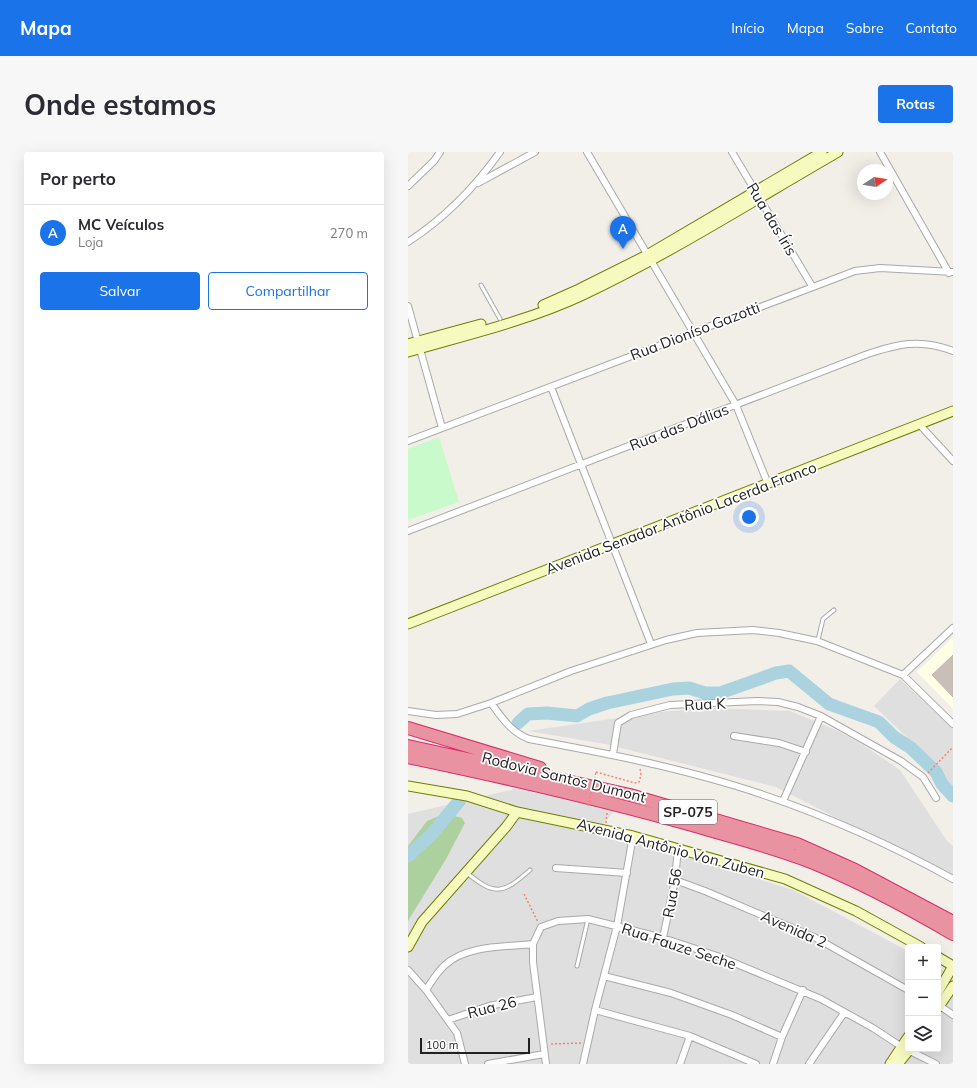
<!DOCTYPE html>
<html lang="pt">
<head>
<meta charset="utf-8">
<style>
	body { margin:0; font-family:Mulish,sans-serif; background:#f7f7f7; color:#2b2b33 }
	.controls { position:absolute; right:12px; bottom:12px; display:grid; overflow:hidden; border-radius:4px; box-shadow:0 4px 16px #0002 }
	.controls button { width:36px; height:36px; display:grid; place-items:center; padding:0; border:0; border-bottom:1px solid #e1e1e2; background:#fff; color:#2b2b33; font:20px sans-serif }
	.compass { position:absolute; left:449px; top:12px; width:36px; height:36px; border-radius:50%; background:#fff; box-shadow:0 4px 16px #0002; rotate:78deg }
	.scale { position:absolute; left:12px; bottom:10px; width:110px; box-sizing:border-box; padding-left:4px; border:2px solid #222; border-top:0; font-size:11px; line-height:14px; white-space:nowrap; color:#222; -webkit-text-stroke:3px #fff; paint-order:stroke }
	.you { position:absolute; left:341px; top:365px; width:14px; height:14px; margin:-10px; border:3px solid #fff; border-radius:50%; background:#1a73e8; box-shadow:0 0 0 6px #1a73e833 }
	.badge { display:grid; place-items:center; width:26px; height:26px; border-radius:50%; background:#1a73e8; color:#fff; font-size:13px; font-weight:700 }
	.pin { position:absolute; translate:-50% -33px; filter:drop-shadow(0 1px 2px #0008) }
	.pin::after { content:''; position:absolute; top:21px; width:14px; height:12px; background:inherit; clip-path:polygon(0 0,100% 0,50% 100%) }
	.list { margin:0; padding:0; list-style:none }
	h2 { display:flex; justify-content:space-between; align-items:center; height:52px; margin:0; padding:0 16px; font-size:17px }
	h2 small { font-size:13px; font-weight:400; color:#7c7c81 }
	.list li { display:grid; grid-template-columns:26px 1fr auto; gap:12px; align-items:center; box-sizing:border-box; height:56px; padding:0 16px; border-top:1px solid #e1e1e2 }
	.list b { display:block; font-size:15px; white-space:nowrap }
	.list p { margin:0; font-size:13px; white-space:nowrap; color:#7c7c81 }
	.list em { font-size:13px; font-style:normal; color:#7c7c81 }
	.actions { display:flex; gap:8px; padding:12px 16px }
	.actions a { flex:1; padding:9px 0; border:1px solid #1a73e8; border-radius:4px; text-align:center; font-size:14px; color:#1a73e8 }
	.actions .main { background:#1a73e8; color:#fff }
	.icon { flex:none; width:22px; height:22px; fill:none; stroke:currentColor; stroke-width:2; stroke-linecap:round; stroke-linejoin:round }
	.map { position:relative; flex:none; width:545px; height:912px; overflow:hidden; border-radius:4px }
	header { display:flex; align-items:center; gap:24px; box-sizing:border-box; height:56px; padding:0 20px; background:#1a73e8; color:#fff }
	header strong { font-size:19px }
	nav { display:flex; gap:22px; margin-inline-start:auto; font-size:14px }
	.intro { display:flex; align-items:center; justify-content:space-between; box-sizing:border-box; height:96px; padding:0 24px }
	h1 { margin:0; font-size:28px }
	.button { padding:10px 18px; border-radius:4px; background:#1a73e8; color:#fff; font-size:14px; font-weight:700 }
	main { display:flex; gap:24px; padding:0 24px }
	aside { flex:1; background:#fff; border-radius:4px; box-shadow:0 4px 16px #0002 }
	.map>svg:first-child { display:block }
	.residential { fill:#e0dfdf }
	.education { fill:#ffffe5 }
	.forest { fill:#add19e }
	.park { fill:#c8facc }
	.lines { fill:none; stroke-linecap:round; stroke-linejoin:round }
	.river { stroke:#aad3df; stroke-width:13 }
	.building { fill:#c7bfb8; stroke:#c4b6ab }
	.lane-casing { stroke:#a9a9a9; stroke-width:5 }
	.street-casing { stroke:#a9a9a9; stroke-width:8 }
	.secondary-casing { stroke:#707d05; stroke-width:11 }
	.highway-casing { stroke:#dc2a67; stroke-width:14 }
	.path { stroke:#fa8072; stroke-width:1.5; stroke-dasharray:2 2; stroke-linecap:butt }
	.lane { stroke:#fff; stroke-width:3 }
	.street { stroke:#fff; stroke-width:6 }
	.secondary { stroke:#f7fabf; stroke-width:9 }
	.highway { stroke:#e892a2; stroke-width:12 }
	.path-bridge { stroke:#fa8072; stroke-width:1.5; stroke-dasharray:2 2; stroke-linecap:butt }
	.labels { text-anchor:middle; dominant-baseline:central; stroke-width:3.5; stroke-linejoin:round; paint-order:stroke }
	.shield { fill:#fff; stroke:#646464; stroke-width:1 }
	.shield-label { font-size:14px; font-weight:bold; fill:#222 }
	.street-label { font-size:15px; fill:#222; stroke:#fff }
</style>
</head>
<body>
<header>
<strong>Mapa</strong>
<nav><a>Início</a><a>Mapa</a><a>Sobre</a><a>Contato</a></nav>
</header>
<div class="intro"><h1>Onde estamos</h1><a class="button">Rotas</a></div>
<main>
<aside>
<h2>Por perto<small></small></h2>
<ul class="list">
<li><span class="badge">A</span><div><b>MC Veículos</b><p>Loja</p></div><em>270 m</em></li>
</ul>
<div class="actions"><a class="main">Salvar</a><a>Compartilhar</a></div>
</aside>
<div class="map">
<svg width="545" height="912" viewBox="0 0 545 912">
	<rect width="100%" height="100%" fill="#f2efe9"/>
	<path class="residential" d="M492 527 545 577V639L510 596 466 554Z
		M306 556 382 559 428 578 452 591 492 618 539 689 545 694V725L368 635 197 592 120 579 251 560Z
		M123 633 210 654 187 682 255 697 385 738 500 799V897H530V815L545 825V912H0V662Z"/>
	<path class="education" d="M545 485V557L509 520Z"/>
	<path class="forest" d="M43 663 54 666 57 671 38 707 0 769V694L19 669 31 664Z"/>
	<path class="park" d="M31 285 51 350 0 368V297Z"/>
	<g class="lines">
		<path class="river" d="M110 571 120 562 139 561 169 564 181 557 199 551 265 537 281 536 297 541H312L368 521 381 519 421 552 471 570 486 585 503 596 528 620 534 632 545 644
			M0 704 23 683 52 648"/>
	</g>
	<path class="building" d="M545 503V545L524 523Z"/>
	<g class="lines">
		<g class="lane-casing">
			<path id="lane" d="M73 133 92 167
				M410 488 415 467 426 458
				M59 721C87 744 95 742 122 718
				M169 814 180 767"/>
		</g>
		<g class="street-casing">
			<path id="street" d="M179 0 328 253 360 332
				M324 0 404 134
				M472 0 541 121
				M70 31 127 0
				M0 34 26 9 32 0
				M0 90C37 66 67 35 92 0
				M0 154 34 276
				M143 235 243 492
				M511 272 545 309
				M0 289 447 119 472 116 545 120
				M0 379 457 203C489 192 512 186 545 199
				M495 523 545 476
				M83 551C94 566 103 580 121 587 191 600 260 613 328 634 403 657 476 689 545 727
				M0 559 28 563 49 562 83 551 163 519 258 488 289 481 345 478 371 481 409 489 495 523 545 572
				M326 584 371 591 398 600
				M205 602 210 571 223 563 262 553 349 549 370 550 390 555 413 564 493 609 515 625 528 646
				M375 649 413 564
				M148 716 219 721
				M267 728 297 739 408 786 500 838
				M255 786 267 728 270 695
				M0 818 18 838 49 881 57 912
				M196 824 263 841 324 863 374 885
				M18 838C24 829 29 820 37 813 58 793 98 795 125 792
				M532 854 545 863
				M187 858 282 884 348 912
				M40 868 81 854 129 845
				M80 912 136 902
				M138 912 125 810V792L133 775 150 769 180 767 255 786 312 805 413 847 465 876 494 895 528 912
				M175 912 187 858 209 774 225 684
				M272 912 282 884
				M365 912 374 885 395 838
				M401 912 436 861"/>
		</g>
		<g class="secondary-casing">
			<path id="secondary" d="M135 153 171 137 239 103 414 0
				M0 192 73 172
				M0 200C58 183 119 169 173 144 262 102 345 49 430 0
				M0 472 545 259
				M0 634 59 644 109 660 225 684 377 727 448 759 513 795
				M0 795 14 770 98 675 109 660
				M530 805 545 814 530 840
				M530 856 545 834
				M482 912 500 885
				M490 912 502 897"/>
		</g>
		<g class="highway-casing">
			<path id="highway" d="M0 576 132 616
				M0 594 222 643 389 692 447 718 545 770
				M0 605C96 625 191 647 284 673 324 685 365 695 403 710 452 730 499 755 545 782"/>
		</g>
		<path class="path" d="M188 620 227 631 231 630 233 623 232 616
			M520 621 545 595
			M198 671 199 661
			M116 742 130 770
			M143 892 173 891"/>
		<use href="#lane" class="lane"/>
		<use href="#street" class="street"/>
		<use href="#secondary" class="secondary"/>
		<use href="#highway" class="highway"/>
		<path class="path-bridge" d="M180 654 188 620"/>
	</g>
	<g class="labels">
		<rect class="shield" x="251" y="648" width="58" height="24" rx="3"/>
		<g class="shield-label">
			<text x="280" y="660">SP-075</text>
		</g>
		<g class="street-label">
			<text transform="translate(364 67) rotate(59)">Rua das Íris</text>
			<text transform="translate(287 179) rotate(-21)">Rua Dioníso Gazotti</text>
			<text transform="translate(271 275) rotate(-21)">Rua das Dálias</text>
			<text transform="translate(273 366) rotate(-21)">Avenida Senador Antônio Lacerda Franco</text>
			<text transform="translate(297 552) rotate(-3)">Rua K</text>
			<text transform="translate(156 625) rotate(14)">Rodovia Santos Dumont</text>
			<text transform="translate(263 696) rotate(15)">Avenida Antônio Von Zuben</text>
			<text transform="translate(264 741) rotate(-80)">Rua 56</text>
			<text transform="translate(386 777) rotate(24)">Avenida 2</text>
			<text transform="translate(271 794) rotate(18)">Rua Fauze Seche</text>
			<text transform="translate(84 855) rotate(-14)">Rua 26</text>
		</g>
	</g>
</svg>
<div class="controls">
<button>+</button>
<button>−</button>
<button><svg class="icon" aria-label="layers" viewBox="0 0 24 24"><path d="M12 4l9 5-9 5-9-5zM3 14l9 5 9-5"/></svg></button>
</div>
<svg class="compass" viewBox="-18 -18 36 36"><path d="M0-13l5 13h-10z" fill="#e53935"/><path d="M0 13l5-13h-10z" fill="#7c7c81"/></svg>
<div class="scale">100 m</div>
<div class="you"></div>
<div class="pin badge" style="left:215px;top:97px">A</div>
</div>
</main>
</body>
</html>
